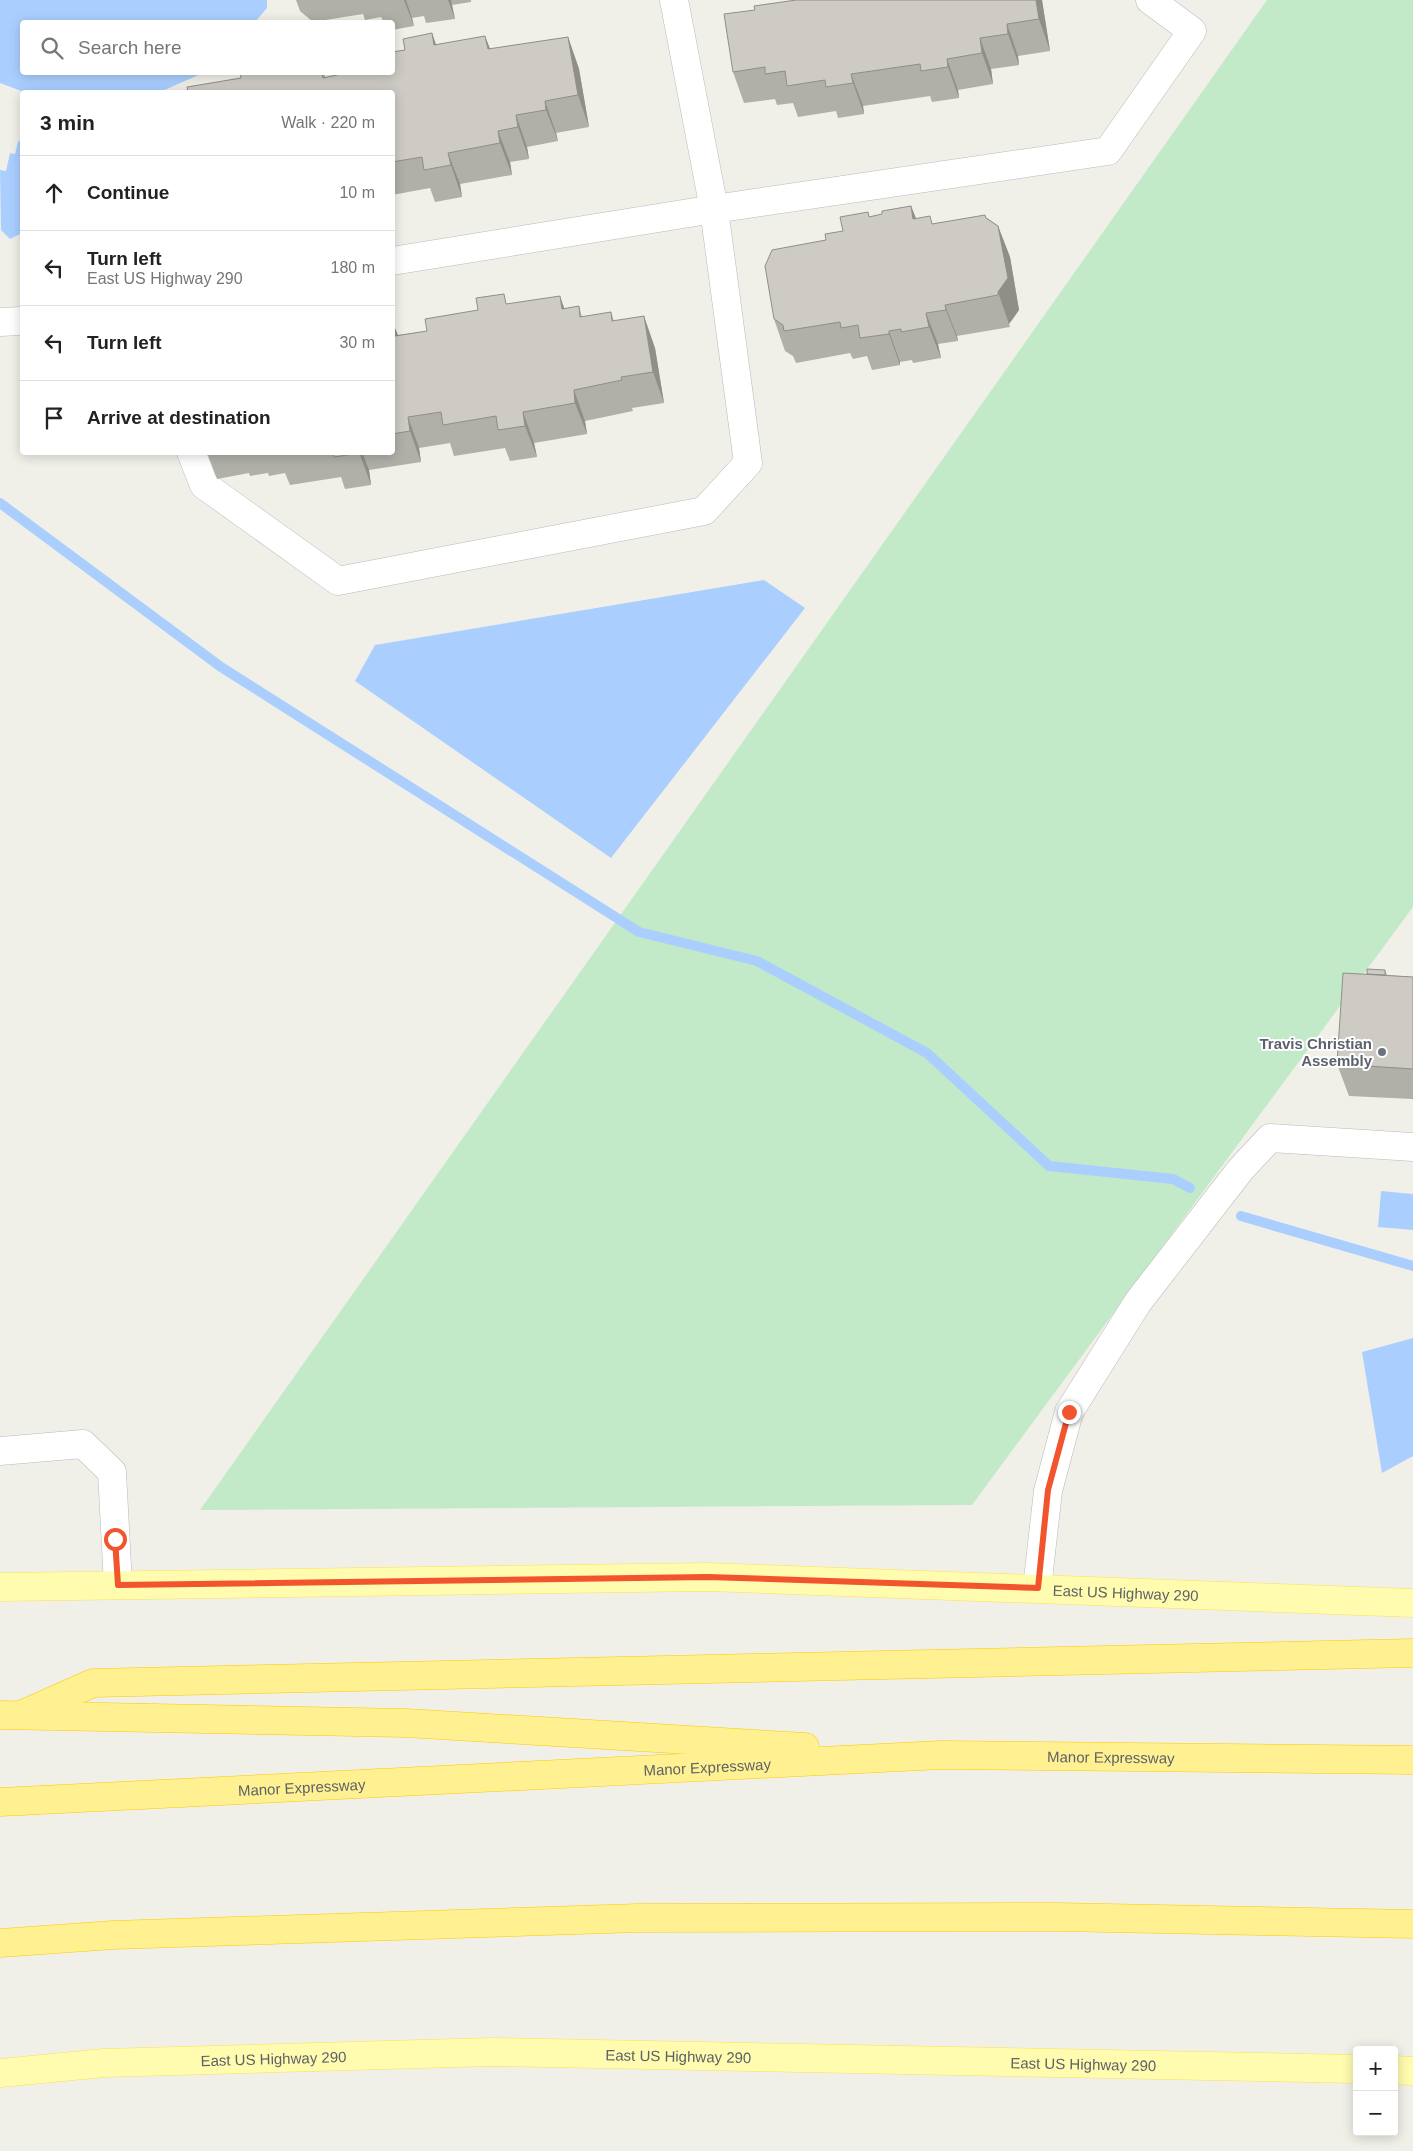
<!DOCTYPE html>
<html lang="en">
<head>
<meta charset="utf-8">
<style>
	body { margin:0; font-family:Helvetica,sans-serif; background:#f2f2f2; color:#222 }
	.controls { position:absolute; right:15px; bottom:15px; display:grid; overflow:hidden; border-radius:5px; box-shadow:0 2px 12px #0003 }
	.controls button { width:45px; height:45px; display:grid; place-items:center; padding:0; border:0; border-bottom:1px solid #e0e0e0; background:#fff; color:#222; font:25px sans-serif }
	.stop { position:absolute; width:15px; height:15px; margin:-11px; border:4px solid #f2542d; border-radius:50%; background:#fff }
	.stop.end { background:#f2542d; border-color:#fff; box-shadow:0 1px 5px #0008 }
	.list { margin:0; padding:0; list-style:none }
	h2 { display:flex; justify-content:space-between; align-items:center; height:65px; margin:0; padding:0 20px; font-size:21px }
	h2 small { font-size:16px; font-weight:400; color:#767676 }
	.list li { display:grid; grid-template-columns:32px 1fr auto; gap:15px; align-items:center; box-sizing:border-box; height:75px; padding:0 20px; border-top:1px solid #e0e0e0 }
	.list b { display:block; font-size:19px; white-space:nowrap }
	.list p { margin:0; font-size:16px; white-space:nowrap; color:#767676 }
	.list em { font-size:16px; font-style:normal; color:#767676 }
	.icon { flex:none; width:28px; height:28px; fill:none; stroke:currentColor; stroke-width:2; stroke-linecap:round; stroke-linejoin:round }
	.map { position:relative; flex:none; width:1413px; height:2151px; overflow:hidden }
	.search { position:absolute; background:#fff; box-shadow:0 2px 12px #0003; left:20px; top:20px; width:375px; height:55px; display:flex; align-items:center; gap:12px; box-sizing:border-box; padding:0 18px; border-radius:5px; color:#767676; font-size:19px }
	.panel { position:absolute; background:#fff; box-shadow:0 2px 12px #0003; left:20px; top:90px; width:375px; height:365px; border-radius:5px }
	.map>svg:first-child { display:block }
	.green { fill:#c3eac8 }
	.water { fill:#aacfff }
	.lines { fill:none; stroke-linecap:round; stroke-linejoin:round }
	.stream { stroke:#aacfff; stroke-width:10 }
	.minor-casing { stroke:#b8b9be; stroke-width:29 }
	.major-casing { stroke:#f9e059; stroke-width:29 }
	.highway-casing { stroke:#f9ca00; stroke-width:29 }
	.minor { stroke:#fff; stroke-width:28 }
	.major { stroke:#fffcaf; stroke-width:28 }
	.highway { stroke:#fff191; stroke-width:28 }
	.wall { fill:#b0afa8 }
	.shaded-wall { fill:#908e88 }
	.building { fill:#cdcbc3; stroke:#908e88 }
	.route { stroke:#f2542d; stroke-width:6 }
	.worship-dot { fill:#6b7280; stroke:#fff; stroke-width:2 }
	.labels { text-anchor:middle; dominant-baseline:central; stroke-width:4; stroke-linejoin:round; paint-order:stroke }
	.worship-label { font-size:15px; font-weight:bold; fill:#5b616d; stroke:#fff; text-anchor:end }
	.street-label { font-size:15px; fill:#5f6268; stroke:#fff }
</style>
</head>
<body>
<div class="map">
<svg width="1413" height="2151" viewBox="0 0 1413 2151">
	<rect width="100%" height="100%" fill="#f1f0e8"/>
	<path class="green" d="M1267 0H1413V907L972 1505 200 1510Z"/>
	<path class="water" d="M0 0H267V8L255 22H22V72L203 73 160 92H24L0 83Z
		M22 139V233L10 239 1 230 0 170 6 171 10 153 15 154 18 142Z
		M764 580 805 608 611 858 355 681 375 645Z
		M1381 1191 1413 1194V1230L1378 1227Z
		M1413 1338V1456L1382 1473 1362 1352Z"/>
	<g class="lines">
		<path class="stream" d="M0 503 221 667 639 932 757 961 927 1053 1049 1166 1173 1179 1190 1188
			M1241 1216 1413 1266"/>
		<g class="minor-casing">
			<path id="minor" d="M392 261 714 209 1108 151 1192 31 1150 0
				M0 322 22 321
				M191 452 204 485 338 581 704 511 748 463 714 209 674 0
				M0 1451 83 1444 112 1472 118 1585
				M1037 1588 1048 1491 1069 1412 1138 1302 1241 1169 1270 1138 1413 1147"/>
		</g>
		<g class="major-casing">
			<g id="major">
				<path id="s1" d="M0 1587 708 1577 1413 1603"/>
				<path d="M1394 2070 1413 2071"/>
				<path id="s2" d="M0 2073 104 2063 492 2052 1357 2069"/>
			</g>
		</g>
		<g class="highway-casing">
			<g id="highway">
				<path d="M23 1714 93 1683 1413 1653"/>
				<path d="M0 1715 406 1723 805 1747"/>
				<path id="s3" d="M0 1802 941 1755 1413 1760"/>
				<path d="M0 1943 113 1935 638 1918 1057 1917 1413 1924"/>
			</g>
		</g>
		<use href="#minor" class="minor"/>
		<use href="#major" class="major"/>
		<use href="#highway" class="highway"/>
	</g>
	<path class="wall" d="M296 0H471V2L452 5 455 19 426 23 424 16 412 18 414 26 392 30V22H384L381 17 365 20 363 14 313 22 300 11Z
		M1042 0 1050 51 1018 56 1019 65 991 69 993 84 958 90 959 98 932 102 930 96 863 106 864 114 838 118 836 111 798 117 793 103 777 105 775 99 744 103 733 72 755 10Z
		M432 33 436 45 485 36 490 49 568 37 579 69 589 127 556 133 558 141 527 147 529 159 510 162 512 175 460 184 462 197 435 202 430 188 392 195V92L241 78 324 72 325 77 392 72 405 50Z
		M911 206 916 218 933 224 987 218 998 226 1010 257 1019 310 1009 324 1010 327 957 336 958 341 938 344 941 358 913 363 912 360 900 362V365L872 370 867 356 853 359 850 353 796 363 793 356 785 351 774 319 826 240 869 217 882 214Z
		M508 304 564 309 579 306 582 317 611 312 614 321 655 348 664 403 632 408 633 411 585 421 587 434 534 443 537 457 510 461 505 448 454 456 450 443 419 448 421 462 369 470 371 485 345 489 341 477 290 485 285 473 269 476 268 473 250 476 249 473 217 479 207 452H392V323H393L398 335 427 331 478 310Z
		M1385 970 1387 975 1413 977V1099L1349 1096 1337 1064 1367 974Z"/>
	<path class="shaded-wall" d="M404 0H406L412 18 414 26Z
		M448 0H451L452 5 455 19Z
		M1036 0H1042L1050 51 1039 19Z
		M1007 24 1018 56 1019 65 1008 34Z
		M432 33 443 65 434 45Z
		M485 36 497 67 488 49Z
		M568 37 579 69 589 127 578 95Z
		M980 38 991 69 993 84 982 53Z
		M947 59 958 90 959 98 948 67Z
		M851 74 863 106 864 114 853 83Z
		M545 101 556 133 558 141 546 110Z
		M516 115 527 147 529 159 518 127Z
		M498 131 510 162 512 175 500 143Z
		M448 153 460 184 462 197 451 165Z
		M911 206 923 237 913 219Z
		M998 226 1010 257 1019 310 1009 324 1010 327 998 292Z
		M560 296 571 327 562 309Z
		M945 305 957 336 958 341 946 310Z
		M926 313 938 344 941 358 929 327Z
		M644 316 655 348 664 403 653 372Z
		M393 323 405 354 395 336Z
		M889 331 900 362V365L889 334Z
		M574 390 585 421 587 434 575 403Z
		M523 412 534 443 537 457 525 426Z
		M408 417 419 448 421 462 410 431Z
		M359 452H362L369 470 371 485Z"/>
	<path class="building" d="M796 0H1036L1039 19 1007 24 1008 34 980 38 982 53 947 59 948 67 921 71 920 64 851 74 853 83 826 87 825 80 787 86 785 71 765 74V67L733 72 724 14 755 10 754 6Z
		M432 33 434 45 485 36 488 49 568 37 578 95 545 101 546 110 516 115 518 127 498 131 500 143 448 153 451 165 424 170 422 157 392 162V92H188L187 87 241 78 240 72H322L323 78 350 72H392V52L405 50 403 39Z
		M911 206 913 219 930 216 932 224 985 215 986 218 998 226 1008 278 998 292V295L945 305 946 310 926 313 929 327 901 332V329L889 331V334L860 338 858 325 841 328 840 322 784 331 783 325 774 319 765 266 772 250 826 240 825 234 843 231 840 217 868 212 869 217 882 214V211Z
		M504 294 506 304 560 296 562 309 579 306 580 317 611 312 612 321 644 316 653 372 621 377 622 380 574 390 575 403 523 412 525 426 498 430 496 416 443 425 441 412 408 417 410 431 392 434V323H393L395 336 427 331 425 319 478 310 476 298Z
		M333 452H359L360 453 334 457Z
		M1367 969 1385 970V975L1367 974Z
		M1343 973 1413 977V1069L1337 1064Z"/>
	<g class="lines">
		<path class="route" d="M115 1539 118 1585 708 1577 1038 1588 1048 1490 1069 1412"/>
	</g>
	<circle class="worship-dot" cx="1382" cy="1052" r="5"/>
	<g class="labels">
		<g class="worship-label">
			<text x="1372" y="1043">Travis Christian<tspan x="1372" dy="17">Assembly</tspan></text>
		</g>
		<g class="street-label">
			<text stroke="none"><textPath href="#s1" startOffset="1126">East US Highway 290</textPath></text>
			<text stroke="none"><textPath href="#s3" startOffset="1112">Manor Expressway</textPath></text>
			<text stroke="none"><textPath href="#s3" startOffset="708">Manor Expressway</textPath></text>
			<text stroke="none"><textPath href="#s3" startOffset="302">Manor Expressway</textPath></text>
			<text stroke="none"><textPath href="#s2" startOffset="679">East US Highway 290</textPath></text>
			<text stroke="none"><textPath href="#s2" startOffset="274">East US Highway 290</textPath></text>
			<text stroke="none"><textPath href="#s2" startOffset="1084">East US Highway 290</textPath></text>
		</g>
	</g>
</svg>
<div class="controls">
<button>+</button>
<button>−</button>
</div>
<div class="stop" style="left:115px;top:1539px"></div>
<div class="stop end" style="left:1069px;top:1412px"></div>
<div class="search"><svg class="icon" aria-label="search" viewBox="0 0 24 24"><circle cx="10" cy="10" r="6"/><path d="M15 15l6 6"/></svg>Search here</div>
<section class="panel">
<h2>3 min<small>Walk · 220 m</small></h2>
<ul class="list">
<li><svg class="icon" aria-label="ahead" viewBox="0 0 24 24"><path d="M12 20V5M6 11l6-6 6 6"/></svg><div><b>Continue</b></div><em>10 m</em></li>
<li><svg class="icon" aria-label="left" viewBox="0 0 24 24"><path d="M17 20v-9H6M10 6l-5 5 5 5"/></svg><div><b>Turn left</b><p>East US Highway 290</p></div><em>180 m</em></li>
<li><svg class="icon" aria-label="left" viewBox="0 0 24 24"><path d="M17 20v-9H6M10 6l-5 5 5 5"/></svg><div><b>Turn left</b></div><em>30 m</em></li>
<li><svg class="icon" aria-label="arrive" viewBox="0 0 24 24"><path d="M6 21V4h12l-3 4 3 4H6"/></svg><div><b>Arrive at destination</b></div></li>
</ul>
</section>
</div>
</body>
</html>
